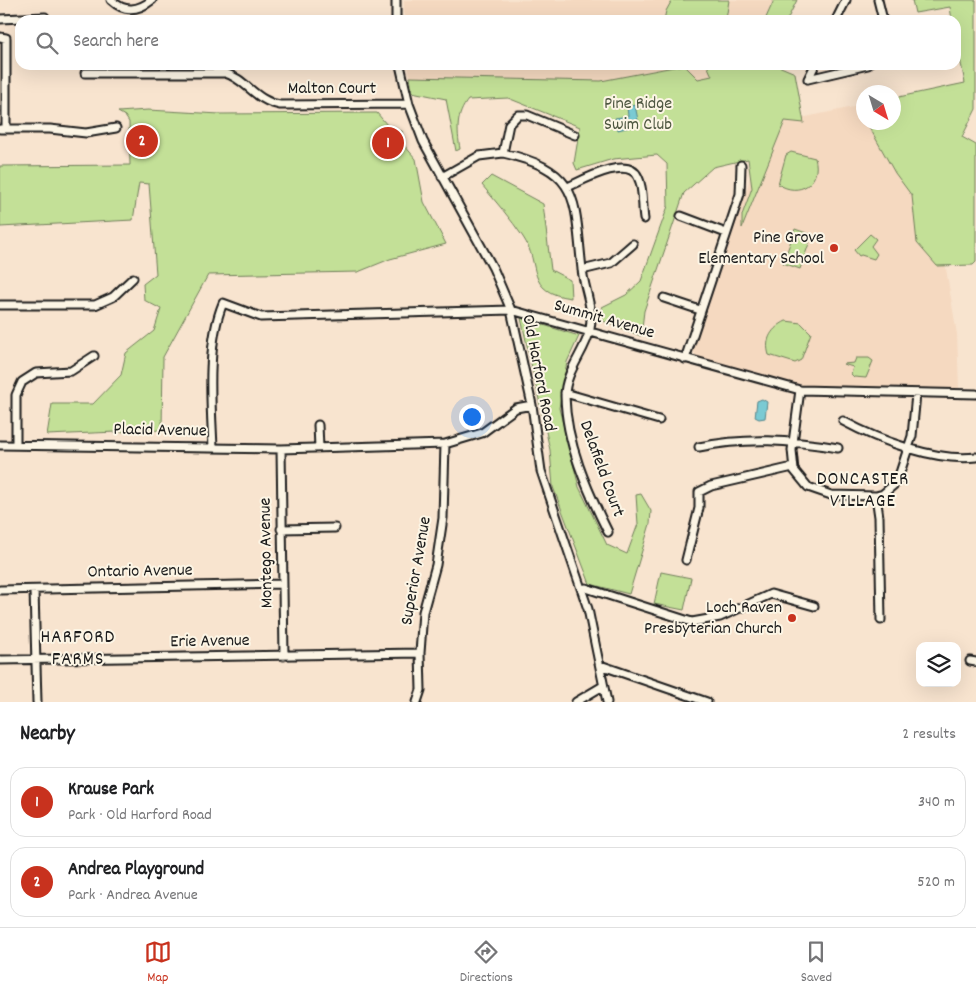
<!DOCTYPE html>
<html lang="en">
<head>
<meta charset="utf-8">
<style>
	body { margin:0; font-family:Dekko,sans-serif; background:#f2f2f2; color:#202124 }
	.controls { position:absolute; right:15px; bottom:15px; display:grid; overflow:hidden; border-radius:10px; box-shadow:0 5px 20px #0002 }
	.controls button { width:45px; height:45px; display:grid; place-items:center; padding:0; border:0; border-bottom:1px solid #e0e0e0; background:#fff; color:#202124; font:25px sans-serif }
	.compass { position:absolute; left:856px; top:85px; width:45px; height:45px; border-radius:50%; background:#fff; box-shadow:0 5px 20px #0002; rotate:142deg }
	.you { position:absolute; left:471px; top:416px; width:18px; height:18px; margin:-12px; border:4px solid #fff; border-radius:50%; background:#1a73e8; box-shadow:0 0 0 8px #1a73e833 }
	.badge { display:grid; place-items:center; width:32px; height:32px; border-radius:50%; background:#c8321e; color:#fff; font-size:16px; font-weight:700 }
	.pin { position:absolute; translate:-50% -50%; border:2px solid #fff; box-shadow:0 1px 5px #0006 }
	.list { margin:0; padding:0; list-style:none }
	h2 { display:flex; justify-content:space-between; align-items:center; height:65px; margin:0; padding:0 20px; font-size:21px }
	h2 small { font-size:16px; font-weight:400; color:#757577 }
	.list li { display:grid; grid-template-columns:32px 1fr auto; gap:15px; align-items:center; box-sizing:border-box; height:70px; margin:0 10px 10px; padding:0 10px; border:1px solid #e0e0e0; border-radius:15px }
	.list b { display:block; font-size:19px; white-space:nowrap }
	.list p { margin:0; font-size:16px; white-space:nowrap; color:#757577 }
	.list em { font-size:16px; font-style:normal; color:#757577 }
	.icon { flex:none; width:28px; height:28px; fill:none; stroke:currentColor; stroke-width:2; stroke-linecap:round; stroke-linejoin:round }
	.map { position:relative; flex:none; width:976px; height:702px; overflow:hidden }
	.search { position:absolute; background:#fff; box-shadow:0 5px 20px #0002; left:15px; right:15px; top:15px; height:55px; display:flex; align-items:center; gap:12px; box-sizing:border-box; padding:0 18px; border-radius:15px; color:#757577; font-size:19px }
	.sheet { height:225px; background:#fff }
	nav { display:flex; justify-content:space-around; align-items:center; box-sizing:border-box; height:70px; border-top:1px solid #e0e0e0; background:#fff; font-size:14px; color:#757577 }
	nav a { display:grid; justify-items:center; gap:2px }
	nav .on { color:#c8321e }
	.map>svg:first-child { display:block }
	.built { fill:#f5d9c0 }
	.green { fill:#c3e097; stroke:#707e5a }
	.water { fill:#7acad3; stroke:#54848a }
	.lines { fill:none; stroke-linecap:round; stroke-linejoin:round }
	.minor-casing { stroke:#1c1c1c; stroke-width:11 }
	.minor { stroke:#fcf5e5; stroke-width:7 }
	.poi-dot { fill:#c8321e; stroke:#fcf5e5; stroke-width:2 }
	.labels { text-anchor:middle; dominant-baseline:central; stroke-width:4; stroke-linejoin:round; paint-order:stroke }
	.street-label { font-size:18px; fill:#1c1c1c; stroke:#fcf5e5 }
	.park-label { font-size:18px; fill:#4e5741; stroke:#fcf5e5 }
	.poi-label { font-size:18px; fill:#1c1c1c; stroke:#fcf5e5; text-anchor:end }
	.neighbourhood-label { font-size:19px; letter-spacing:1px; fill:#1c1c1c; stroke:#fcf5e5 }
</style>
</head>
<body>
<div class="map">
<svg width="976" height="702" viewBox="0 0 976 702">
	<rect width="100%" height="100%" fill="#f8e4cf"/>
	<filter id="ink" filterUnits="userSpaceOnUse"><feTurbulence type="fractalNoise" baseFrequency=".02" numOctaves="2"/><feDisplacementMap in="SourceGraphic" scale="10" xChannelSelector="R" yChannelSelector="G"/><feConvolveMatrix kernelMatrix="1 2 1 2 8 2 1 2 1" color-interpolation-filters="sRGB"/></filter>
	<g filter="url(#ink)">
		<path class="built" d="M404 0H774L765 20H404Z
			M408 65H744L741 72 698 79 684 65 601 81 410 77Z
			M863 105 864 122 892 123 944 257 957 334 959 388H844L795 384 697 358 693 351 768 125Z"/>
		<path class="green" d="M672 0H729L726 20H664L666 11Z
			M774 0H797L787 20H765Z
			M912 0H976V109L962 137 976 145V262L973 265 937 266 917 243 912 196 895 173 867 123 894 122V98L965 83 956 39V20H952L950 7 915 13Z
			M684 65 698 79 712 76 707 65H776L795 73 804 123 785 121 742 228V215L752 188 748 159 713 167 684 193 644 311 641 336 603 321 602 307 626 295 641 281 668 206 667 164 657 155 613 159 577 170 574 163 580 127 508 98 468 100C456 115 457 130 460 149L456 151 446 99 412 92 410 77 601 81Z
			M148 110 220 114 377 113 392 131H402L403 144 416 159 424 202 446 244 390 259 358 272 208 275 163 357 162 430 47 435 52 404H93L121 375 126 353 154 331 161 309 144 300 143 284 156 274 149 184 139 183 133 220 0 227V166L130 165 129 122 125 116 118 112Z
			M791 152 815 158C822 183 799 198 778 184L786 155Z
			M491 176 543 204 551 270 570 280 571 298C524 292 542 265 523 237 511 219 496 202 482 185Z
			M795 229 812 235 800 269 783 263Z
			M870 234 876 239 871 246 877 254 874 259 861 255 859 256 854 250Z
			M521 318 579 336 567 362 559 408 579 487 607 545 627 554 638 524 636 495 641 494 651 511 650 524 629 594 590 584 553 487 550 450Z
			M786 321 801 323 811 333 801 360 795 363 769 355C764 339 772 328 786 321Z
			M856 358H869L873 361 866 378 854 377 851 374 853 367 843 364 854 363Z
			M661 572 691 578 684 610 654 604Z"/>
		<path class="water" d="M635 105 639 125 618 130 615 118 628 116 627 107Z
			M762 399 767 402 765 418 759 419 755 417 757 401Z"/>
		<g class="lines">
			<g class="minor-casing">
				<path id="minor" d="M111 0C125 13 138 11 152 0
					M396 0V20
					M878 0 883 20
					M0 19 45 17
					M836 20 846 0
					M0 37 6 38V129
					M400 65 409 104 423 141 493 268 511 310 532 405 541 471 588 609 607 702
					M85 73H225C246 79 255 101 280 105L409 104
					M808 79 868 65
					M808 79 815 65
					M0 129H50L86 133 116 128
					M503 153C582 171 574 200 582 269 584 289 594 308 590 329 586 351 565 371 565 396 566 443 587 490 608 532
					M442 177 479 156 503 153 509 124 518 115H527L575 135
					M568 187C583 180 628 155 638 177 644 188 642 207 644 219
					M681 216 726 233
					M582 270 611 263 633 244
					M664 298 700 310
					M0 305H95L113 297 133 278
					M685 359 740 194 741 165
					M800 390 792 450 794 470 808 487 831 495 876 496 883 494 897 482 912 436 916 394
					M565 393 659 420
					M843 421C878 440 936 462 976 457
					M318 425 319 448
					M0 445 281 449 445 444 482 433 516 408 532 405
					M16 445V395L22 382 36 373 71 371 94 356
					M213 447C211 403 206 344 223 303L261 317 511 310 800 390 976 394
					M699 447C747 437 790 440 838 448
					M281 449 284 656
					M876 496 879 517 881 620
					M281 529 335 528
					M686 560 699 508V492L711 486 793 467
					M582 589 586 588 692 622 720 617 771 594 814 606
					M0 590 282 584
					M34 590 37 702
					M0 660 420 653
					M970 661 976 662
					M600 665 707 702
					M417 702 421 690 420 653 423 612 436 565 443 518 445 444
					M576 702 603 686"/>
			</g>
			<use href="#minor" class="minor"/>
		</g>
	</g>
	<g class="poi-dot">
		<circle cx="834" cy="248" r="5"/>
		<circle cx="792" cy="618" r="5"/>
	</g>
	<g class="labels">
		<g class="street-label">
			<text x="332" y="89">Malton Court</text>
			<text transform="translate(604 320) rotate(16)">Summit Avenue</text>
			<text transform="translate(538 373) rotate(79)">Old Harford Road</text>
			<text transform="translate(160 431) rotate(1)">Placid Avenue</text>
			<text transform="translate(601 469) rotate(70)">Delafield Court</text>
			<text transform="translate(267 553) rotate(-91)">Montego Avenue</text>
			<text transform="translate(417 571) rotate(-80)">Superior Avenue</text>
			<text transform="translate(140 572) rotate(-1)">Ontario Avenue</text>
			<text transform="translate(210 642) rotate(-1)">Erie Avenue</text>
		</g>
		<g class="park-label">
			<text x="638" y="104">Pine Ridge<tspan x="638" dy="21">Swim Club</tspan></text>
		</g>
		<g class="poi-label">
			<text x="824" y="238">Pine Grove<tspan x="824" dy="21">Elementary School</tspan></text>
			<text x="782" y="608">Loch Raven<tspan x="782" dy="21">Presbyterian Church</tspan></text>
		</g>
		<g class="neighbourhood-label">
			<text x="863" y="480">DONCASTER<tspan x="863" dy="22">VILLAGE</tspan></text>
			<text x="78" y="638">HARFORD<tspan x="78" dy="22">FARMS</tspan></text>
		</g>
	</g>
</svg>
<div class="controls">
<button><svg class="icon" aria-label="layers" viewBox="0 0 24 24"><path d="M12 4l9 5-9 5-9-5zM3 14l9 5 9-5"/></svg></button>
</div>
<svg class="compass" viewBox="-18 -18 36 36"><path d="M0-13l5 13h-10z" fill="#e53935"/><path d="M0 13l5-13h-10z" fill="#757577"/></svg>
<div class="you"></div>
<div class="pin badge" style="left:388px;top:143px">1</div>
<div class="pin badge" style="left:142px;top:141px">2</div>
<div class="search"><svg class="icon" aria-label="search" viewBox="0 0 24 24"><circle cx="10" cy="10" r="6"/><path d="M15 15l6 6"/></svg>Search here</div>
</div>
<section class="sheet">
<h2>Nearby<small>2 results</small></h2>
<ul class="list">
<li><span class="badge">1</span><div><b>Krause Park</b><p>Park · Old Harford Road</p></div><em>340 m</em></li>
<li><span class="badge">2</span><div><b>Andrea Playground</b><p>Park · Andrea Avenue</p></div><em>520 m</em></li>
</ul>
</section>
<nav>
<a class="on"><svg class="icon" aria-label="map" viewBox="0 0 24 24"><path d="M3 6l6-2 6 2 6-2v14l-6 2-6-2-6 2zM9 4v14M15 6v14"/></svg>Map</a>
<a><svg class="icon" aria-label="directions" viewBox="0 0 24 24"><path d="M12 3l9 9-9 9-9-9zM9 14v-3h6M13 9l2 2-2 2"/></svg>Directions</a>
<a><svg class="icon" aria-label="saved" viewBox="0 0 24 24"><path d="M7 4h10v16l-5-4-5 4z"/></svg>Saved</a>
</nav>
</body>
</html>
